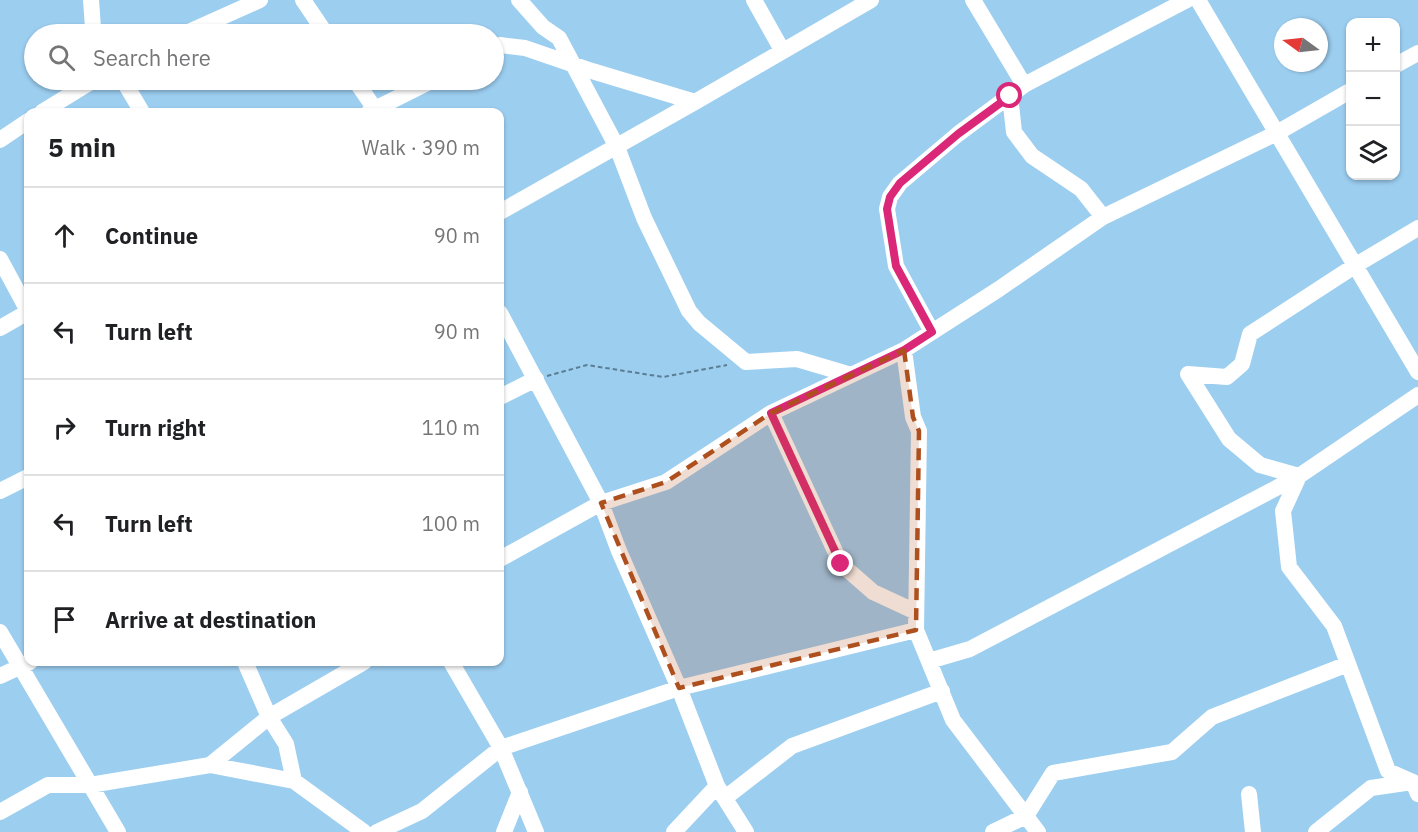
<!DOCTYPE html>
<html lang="en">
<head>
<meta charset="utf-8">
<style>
	body { margin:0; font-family:"IBM Plex Sans",sans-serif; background:#f2f2f2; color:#202124 }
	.controls { position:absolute; right:18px; top:18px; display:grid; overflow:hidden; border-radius:12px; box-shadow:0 2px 4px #0004 }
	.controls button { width:54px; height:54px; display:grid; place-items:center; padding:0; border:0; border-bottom:2px solid #e0e0e0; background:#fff; color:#202124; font:30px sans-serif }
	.compass { position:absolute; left:1274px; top:18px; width:54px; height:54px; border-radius:50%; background:#fff; box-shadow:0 2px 4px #0004; rotate:285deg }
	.stop { position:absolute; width:18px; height:18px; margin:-14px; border:4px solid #db2777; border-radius:50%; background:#fff }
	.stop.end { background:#db2777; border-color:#fff; box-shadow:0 2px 6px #0008 }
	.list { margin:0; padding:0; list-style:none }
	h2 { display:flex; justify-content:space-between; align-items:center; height:78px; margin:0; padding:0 24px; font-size:26px }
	h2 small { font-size:20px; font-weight:400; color:#757577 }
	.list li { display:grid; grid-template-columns:39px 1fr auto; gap:18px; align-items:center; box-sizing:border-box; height:96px; padding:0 24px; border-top:2px solid #e0e0e0 }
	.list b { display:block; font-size:22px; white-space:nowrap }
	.list em { font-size:20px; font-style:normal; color:#757577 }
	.icon { flex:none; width:33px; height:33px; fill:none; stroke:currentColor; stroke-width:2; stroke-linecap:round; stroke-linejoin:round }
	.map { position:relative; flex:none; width:1418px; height:832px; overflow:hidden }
	.search { position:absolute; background:#fff; box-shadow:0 2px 4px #0004; left:24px; top:24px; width:480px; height:66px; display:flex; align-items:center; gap:15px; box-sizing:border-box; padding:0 21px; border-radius:33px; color:#757577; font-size:22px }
	.panel { position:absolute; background:#fff; box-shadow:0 2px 4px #0004; left:24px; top:108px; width:480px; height:558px; border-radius:12px }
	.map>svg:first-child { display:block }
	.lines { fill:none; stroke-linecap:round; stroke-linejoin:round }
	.path { stroke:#5c7d94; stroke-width:2; stroke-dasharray:4.5 3; stroke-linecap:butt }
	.minor { stroke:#fff; stroke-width:16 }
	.route { stroke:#db2777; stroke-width:8 }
	.marked { fill:#ae501e; fill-opacity:0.2; stroke:#ae501e; stroke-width:4.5; stroke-dasharray:12 8; stroke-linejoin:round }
</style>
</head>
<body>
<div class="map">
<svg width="1418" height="832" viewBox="0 0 1418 832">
	<rect width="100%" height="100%" fill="#9ccef0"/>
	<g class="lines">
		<path class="path" d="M547 376 587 365 663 377 727 365"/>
		<path class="minor" d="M91 0 93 28 97 34
			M303 0 326 34
			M519 0 543 27 559 38 617 147 644 218 689 311 699 323 746 362 797 359 851 375
			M754 0 782 50
			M973 0 1024 85
			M1198 0 1418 372
			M184 34 260 0
			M494 48 500 45 525 48 592 71 695 102
			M1396 65 1418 53
			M123 80 142 112
			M355 80 377 112
			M1010 96 1014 132 1032 156 1081 189 1103 217
			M42 112 94 80
			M369 112 433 80
			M0 140 28 121
			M500 212 695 102 871 0
			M0 259 28 311
			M500 313 601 503 619 551 679 688 717 786 746 832
			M0 328 28 312
			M932 332 896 266 887 209 890 197 900 183 958 134 1024 85 1187 0
			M904 350 913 417 919 431 916 630 953 720 1038 832
			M1188 374 1227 377 1242 364 1250 334 1356 265 1418 228
			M1188 374 1229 439 1260 465 1299 476
			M1418 395 1299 476 1283 511 1289 567 1334 626 1388 771 1413 782 1418 794
			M500 397 536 379
			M771 413 841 564 873 592 916 612
			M0 491 28 477
			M500 559 601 503 666 482 771 413 904 350 999 289 1103 217 1275 134 1350 91
			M0 632 118 832
			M929 661 970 649 1299 476
			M245 662 269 717 286 744 294 781
			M451 662 501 748 536 832
			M0 676 30 662
			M210 765 269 717 364 662
			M1249 794 1253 832
			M725 798 792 746 942 691
			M0 812 48 785H90L210 765 294 781 364 832
			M377 832 422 811 501 748 679 688 916 630
			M504 832 520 792
			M674 832 717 786
			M993 832 1026 816 1053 773 1172 752 1212 717 1348 664
			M1316 832 1371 788 1412 782"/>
	</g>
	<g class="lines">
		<path class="route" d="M841 564 771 413 904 350 932 332 896 266 887 209 890 197 900 183 958 134 1010 96"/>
	</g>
	<path class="marked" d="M904 350 913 417 919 431 916 630 679 688 601 503 666 482 771 413Z"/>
</svg>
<div class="controls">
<button>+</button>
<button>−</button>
<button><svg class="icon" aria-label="layers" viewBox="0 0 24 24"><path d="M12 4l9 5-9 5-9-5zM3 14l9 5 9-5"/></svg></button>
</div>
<svg class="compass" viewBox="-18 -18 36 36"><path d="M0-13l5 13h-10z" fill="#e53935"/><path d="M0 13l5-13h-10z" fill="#757577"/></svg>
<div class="stop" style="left:1010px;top:96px"></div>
<div class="stop end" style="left:841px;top:564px"></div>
<div class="search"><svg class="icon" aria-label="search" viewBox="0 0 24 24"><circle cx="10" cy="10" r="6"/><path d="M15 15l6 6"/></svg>Search here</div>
<section class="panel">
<h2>5 min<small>Walk · 390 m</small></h2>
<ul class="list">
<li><svg class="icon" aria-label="ahead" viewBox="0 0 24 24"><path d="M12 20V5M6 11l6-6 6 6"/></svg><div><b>Continue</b></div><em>90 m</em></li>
<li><svg class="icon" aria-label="left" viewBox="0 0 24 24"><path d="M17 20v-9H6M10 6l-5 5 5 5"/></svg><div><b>Turn left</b></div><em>90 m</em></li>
<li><svg class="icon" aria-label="right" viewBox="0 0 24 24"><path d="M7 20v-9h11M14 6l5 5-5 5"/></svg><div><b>Turn right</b></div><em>110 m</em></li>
<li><svg class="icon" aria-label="left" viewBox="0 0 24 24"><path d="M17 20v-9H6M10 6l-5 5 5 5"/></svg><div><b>Turn left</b></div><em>100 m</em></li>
<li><svg class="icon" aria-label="arrive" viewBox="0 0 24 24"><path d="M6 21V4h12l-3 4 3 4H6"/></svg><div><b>Arrive at destination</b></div></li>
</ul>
</section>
</div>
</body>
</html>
